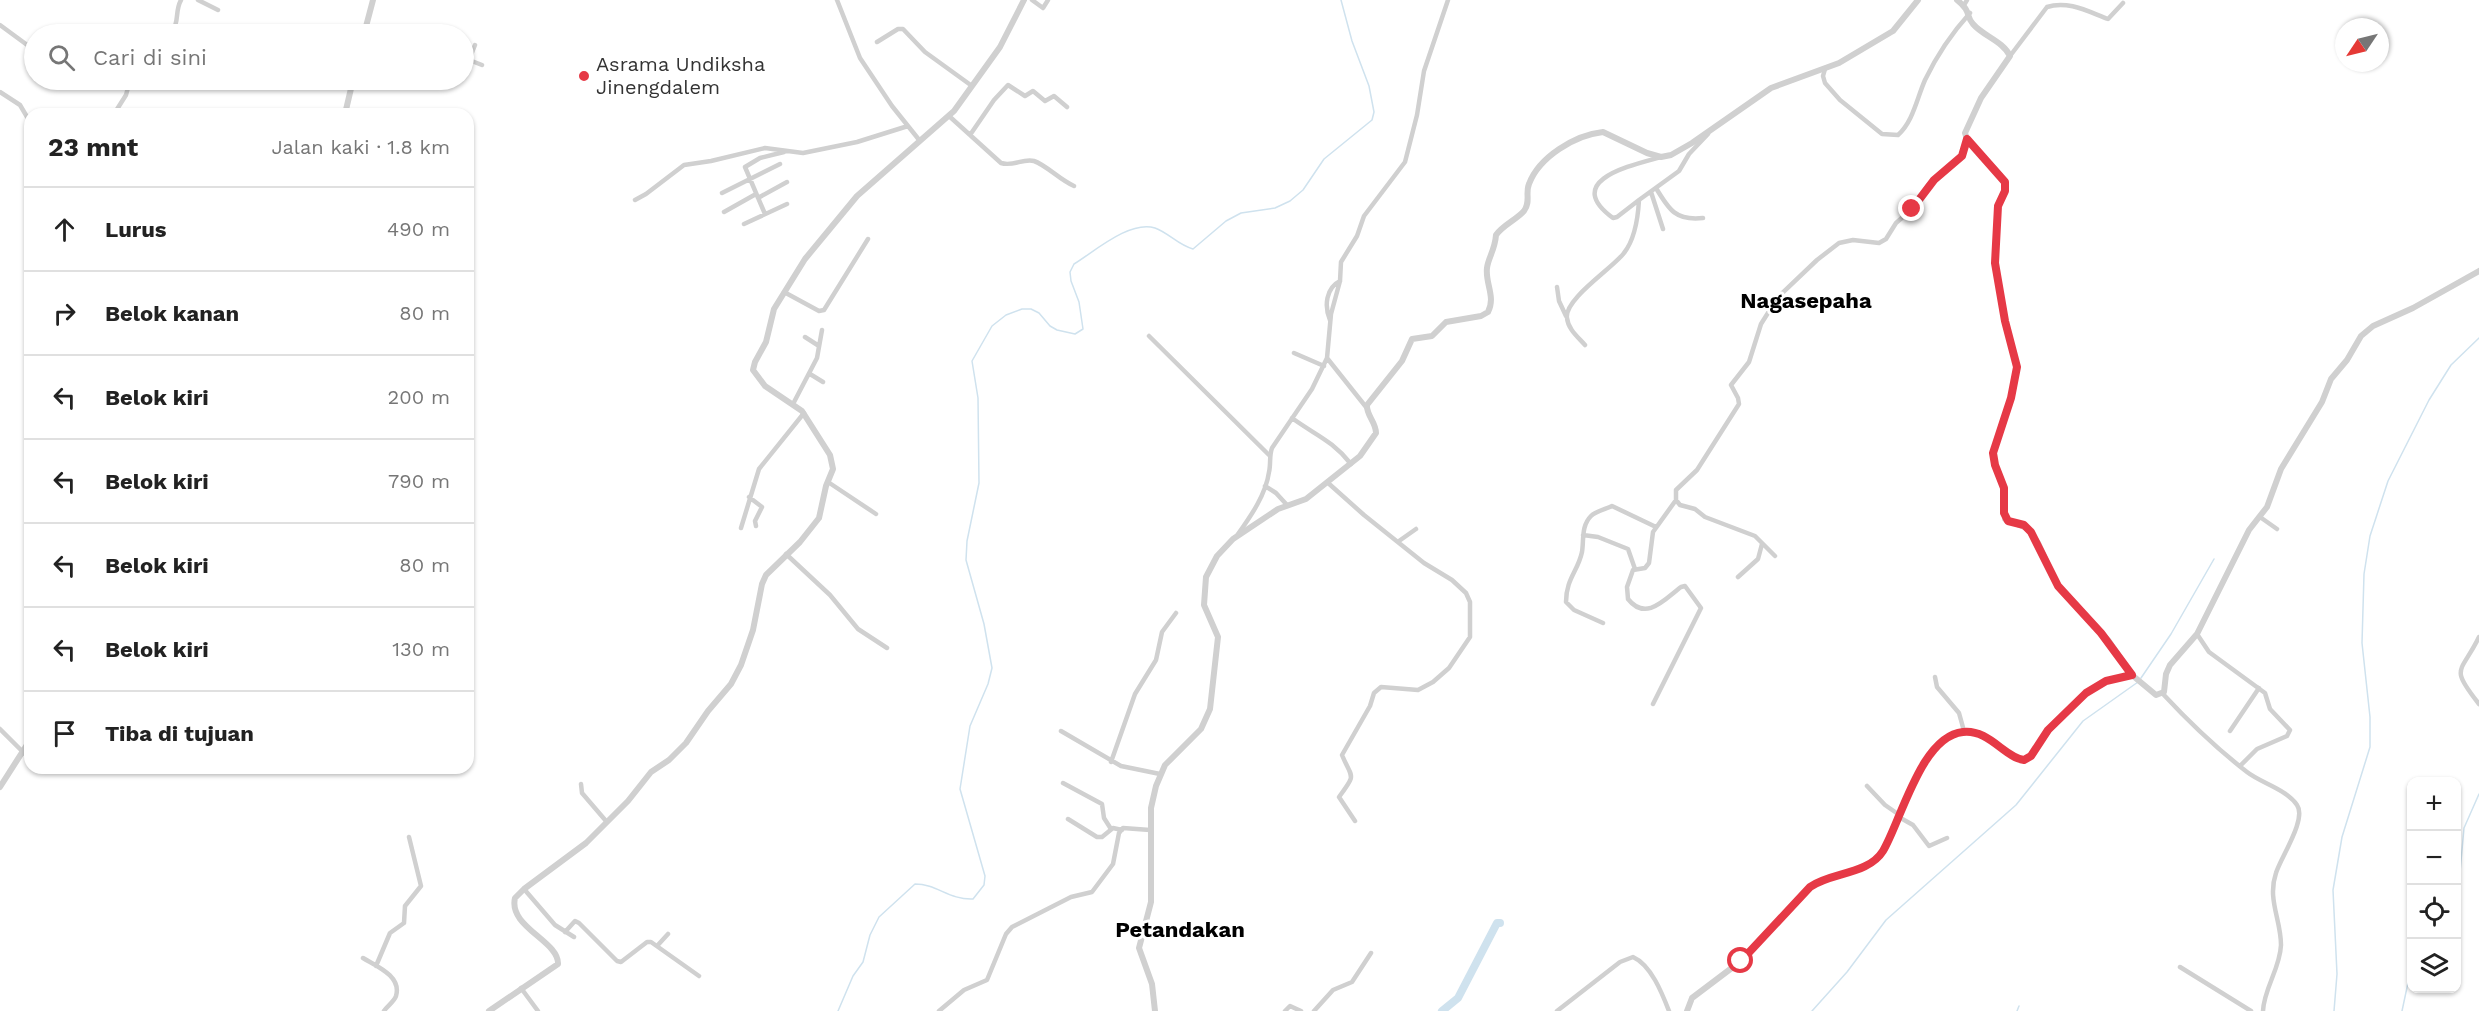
<!DOCTYPE html>
<html lang="id">
<head>
<meta charset="utf-8">
<style>
	body { margin:0; font-family:"Work Sans",sans-serif; background:#f2f2f2; color:#222 }
	.controls { position:absolute; right:18px; bottom:18px; display:grid; overflow:hidden; border-radius:12px; box-shadow:0 2px 4px #0004 }
	.controls button { width:54px; height:54px; display:grid; place-items:center; padding:0; border:0; border-bottom:2px solid #e0e0e0; background:#fff; color:#222; font:30px sans-serif }
	.compass { position:absolute; left:2335px; top:18px; width:54px; height:54px; border-radius:50%; background:#fff; box-shadow:0 2px 4px #0004; rotate:235deg }
	.stop { position:absolute; width:18px; height:18px; margin:-14px; border:4px solid #e63946; border-radius:50%; background:#fff }
	.stop.end { background:#e63946; border-color:#fff; box-shadow:0 2px 6px #0008 }
	.list { margin:0; padding:0; list-style:none }
	h2 { display:flex; justify-content:space-between; align-items:center; height:78px; margin:0; padding:0 24px; font-size:26px }
	h2 small { font-size:20px; font-weight:400; color:#767676 }
	.list li { display:grid; grid-template-columns:39px 1fr auto; gap:18px; align-items:center; box-sizing:border-box; height:84px; padding:0 24px; border-top:2px solid #e0e0e0 }
	.list b { display:block; font-size:22px; white-space:nowrap }
	.list em { font-size:20px; font-style:normal; color:#767676 }
	.icon { flex:none; width:33px; height:33px; fill:none; stroke:currentColor; stroke-width:2; stroke-linecap:round; stroke-linejoin:round }
	.map { position:relative; flex:none; width:2479px; height:1011px; overflow:hidden }
	.search { position:absolute; background:#fff; box-shadow:0 2px 4px #0004; left:24px; top:24px; width:450px; height:66px; display:flex; align-items:center; gap:15px; box-sizing:border-box; padding:0 21px; border-radius:33px; color:#767676; font-size:22px }
	.panel { position:absolute; background:#fff; box-shadow:0 2px 4px #0004; left:24px; top:108px; width:450px; height:666px; border-radius:18px }
	.map>svg:first-child { display:block }
	.lines { fill:none; stroke-linecap:round; stroke-linejoin:round }
	.stream { stroke:#cfe2ee; stroke-width:1.5 }
	.river { stroke:#cfe2ee; stroke-width:8 }
	.minor { stroke:#d0d0d0; stroke-width:4.5 }
	.tertiary { stroke:#d0d0d0; stroke-width:6 }
	.route { stroke:#e63946; stroke-width:8 }
	.poi-dot { fill:#e63946; stroke:#fff; stroke-width:2 }
	.labels { text-anchor:middle; dominant-baseline:central; stroke-width:6; stroke-linejoin:round; paint-order:stroke }
	.poi-label { font-size:20px; fill:#333; stroke:#fff; text-anchor:start }
	.quarter-label { font-size:22px; font-weight:bold; fill:#000; stroke:#fff }
</style>
</head>
<body>
<div class="map">
<svg width="2479" height="1011" viewBox="0 0 2479 1011">
	<rect width="100%" height="100%" fill="#fff"/>
	<g class="lines">
		<path class="stream" d="M2141 678 2171 634 2214 559
			M2456 882 2460 872 2464 828 2479 794
			M838 1011 853 976 863 962 870 935 879 917 915 884C937 884 949 900 973 899L984 885 985 876 960 789 970 726 988 684 992 668 984 624 966 560 967 541 979 483 978 398 972 361 992 326 1006 315 1022 309H1031L1039 313 1050 326 1057 330 1075 334 1083 329 1079 302 1071 281 1070 272 1074 264C1095 251 1130 220 1155 228 1169 233 1178 245 1193 249L1226 221 1241 213 1275 208 1290 201 1303 190 1324 159 1372 120 1374 112 1369 86 1352 41 1341 0
			M1812 1011 1847 972 1886 920 2016 805 2083 721 2138 682
			M2017 1011 2019 1006
			M2334 1011 2337 974 2333 890 2342 837 2370 747V717L2362 643 2364 574 2370 536 2388 481 2429 400 2451 365 2479 338
			M2402 1011 2412 964"/>
		<path class="river" d="M1442 1011 1458 998 1497 923H1500"/>
		<path class="minor" d="M198 0 218 10
			M837 0 860 58 892 106 920 141
			M1032 0 1043 8 1048 0
			M1964 5 1967 0
			M0 25 34 50
			M169 34C181 23 174 12 181 0
			M877 42 898 29H903L925 52 972 86
			M2010 56 2047 7C2068 0 2089 12 2108 19L2123 3
			M464 58 482 65
			M469 60 475 45
			M1825 69 1823 76 1825 83 1840 100 1882 134 1898 135C1913 122 1917 98 1925 80 1937 55 1951 34 1970 13
			M0 92 20 105 30 122
			M114 114 126 95 130 80
			M275 114 278 112 285 114
			M949 116 1001 163C1013 167 1023 158 1034 161 1046 165 1060 180 1074 186
			M970 135 994 100 1008 85 1025 96 1033 91 1045 101 1054 96 1067 107
			M1656 188C1669 210 1676 221 1703 218
			M1651 192 1663 229
			M722 193 780 164
			M758 198 787 182
			M635 200 646 194 684 165 711 161 765 148 803 153 857 142 908 126
			M1639 200 1617 217 1613 218C1561 180 1633 165 1661 157
			M724 212 756 194
			M765 214 745 167 760 158 784 152
			M744 224 787 204
			M1557 287 1559 301 1566 316
			M784 292 819 311 824 310 868 239
			M1330 320C1324 306 1326 288 1340 281
			M1149 336 1269 455
			M805 337 819 346
			M1585 345C1578 337 1568 329 1567 318 1564 299 1613 268 1624 253 1635 239 1638 218 1639 200L1679 171 1689 154 1708 134
			M1294 353 1324 366
			M1327 358 1366 407
			M810 374 823 382
			M793 404 817 358 822 330
			M1292 418C1315 435 1332 440 1351 464
			M828 482 876 514
			M1327 482 1364 515 1424 563 1452 580 1466 593 1470 602V637L1449 668 1433 682 1418 690 1381 687 1374 693 1370 706 1342 755C1352 779 1357 773 1339 797L1355 821
			M1265 486 1276 493 1287 505
			M749 497 762 507 755 521 756 526
			M1676 500 1680 505 1695 509 1705 517 1755 536 1775 556
			M2260 517 2277 529
			M741 528 759 469 804 413
			M1238 534C1251 516 1266 494 1269 472 1271 464 1269 456 1272 448L1312 389 1327 358 1331 314 1340 281 1341 262 1357 236 1364 216 1405 162 1417 115 1424 71 1448 0
			M1583 535 1598 537 1628 549 1635 569
			M1399 541 1416 529
			M786 554 830 595 858 629 887 648
			M1738 577 1758 559 1762 544
			M1603 623 1574 610 1566 602C1566 579 1578 571 1582 552 1584 540 1581 526 1591 516 1596 511 1606 509 1612 506L1656 527
			M2197 634 2209 652 2265 693 2270 709 2290 730 2287 736 2257 749 2240 766
			M2479 637C2461 674 2449 666 2479 704
			M1935 677 1937 687 1959 713 1964 731
			M2163 694C2189 722 2216 748 2247 772 2261 783 2286 789 2297 805 2307 819 2281 857 2276 873 2267 899 2281 920 2281 945 2280 969 2264 988 2263 1011
			M1653 704 1701 608 1685 586 1681 587C1665 599 1646 622 1628 599L1627 587 1633 570 1645 568 1649 563 1653 532 1676 500V490L1697 470 1739 404 1738 398 1731 385 1749 362 1761 324 1778 297 1817 260 1839 243 1853 240 1879 243 1886 239 1896 223 1912 209 1928 185 1962 156 1967 139
			M0 729 30 759
			M1061 731 1121 766 1160 774
			M2230 731 2259 688
			M1111 762 1135 694 1156 660 1162 632 1176 613
			M41 768H45
			M1063 783 1102 804 1104 818 1111 829
			M581 784 582 793 606 821
			M1867 786 1885 805 1898 814
			M1897 816 1913 825 1929 846 1947 838
			M1068 819 1097 837H1102L1113 828 1122 830
			M524 889 555 925 574 937
			M565 932 575 921 579 923 617 961 621 962 647 942H651L699 976
			M657 946 668 934
			M363 958C376 966 402 976 396 996 394 1002 387 1006 384 1011
			M376 966 390 933 404 923 405 906 421 886 409 837
			M2180 967 2251 1011
			M521 988 538 1011
			M939 1011 964 990 987 980 1006 934 1012 927 1071 897 1092 892 1113 864 1119 833 1123 828 1150 830
			M1285 1011 1290 1006 1301 1011
			M1314 1011 1333 990 1352 982 1371 953
			M1557 1011 1620 962 1633 957C1651 965 1662 993 1669 1011"/>
		<path class="tertiary" d="M1957 0C1972 12 1965 15 1973 24 1983 36 2003 41 2010 56L1981 98 1965 133 1967 139 2000 175 2006 187 1998 206 1995 263 2005 321 2017 367 2011 398 1993 453 1995 465 2004 488 2005 519 2027 528 2038 543 2058 587 2108 640 2132 675 2156 695 2164 692 2166 674 2170 665 2197 634 2249 530 2267 507 2281 469 2322 402 2331 379 2347 360 2361 336 2373 326 2413 308 2479 271
			M364 34 373 0
			M345 114 353 80
			M0 787 30 740
			M489 1011 558 964C559 941 508 927 515 898L524 889 586 843 628 801 651 772 669 760 686 743 708 711 731 684 741 665 753 630 762 584 766 575 800 542 819 518 826 486 833 469 830 455 802 411 765 386 753 370 755 362 766 342 774 309 805 259 857 196 954 111 1000 47 1024 0
			M1155 1011 1152 984 1139 948 1151 902V808L1156 786 1165 765 1201 729 1210 709 1218 637 1204 605 1206 577 1217 556 1233 539 1278 509 1306 499 1360 456 1376 433C1376 422 1366 415 1367 405L1402 361 1412 339 1432 336 1446 322 1481 316 1488 312C1496 297 1485 283 1487 268 1488 258 1495 250 1496 235 1503 225 1516 220 1524 211 1531 202 1525 193 1529 184 1539 157 1575 135 1603 132L1647 153 1661 157 1671 155 1692 143 1771 88 1839 63 1893 31 1918 0
			M1687 1011 1692 998 1741 961 1810 887C1831 872 1868 875 1883 851 1901 821 1921 736 1963 732 1988 729 2004 757 2024 760L2031 756 2048 731 2086 693 2106 681 2132 675"/>
	</g>
	<g class="lines">
		<path class="route" d="M1741 961 1810 887C1831 872 1868 875 1883 851 1901 821 1921 736 1963 732 1989 729 2005 758 2024 760L2031 756 2048 730 2086 693 2106 681 2132 675 2101 633 2058 586 2031 532 2024 525 2008 521 2004 513V488L1995 465 1993 453 2011 398 2017 367 2005 321 1995 263 1998 206 2005 191V182L1967 139 1962 156 1934 180 1912 209"/>
	</g>
	<circle class="poi-dot" cx="584" cy="76" r="6"/>
	<g class="labels">
		<g class="poi-label">
			<text x="596" y="64">Asrama Undiksha<tspan x="596" dy="23">Jinengdalem</tspan></text>
		</g>
		<g class="quarter-label">
			<text x="1806" y="300">Nagasepaha</text>
			<text x="1180" y="929">Petandakan</text>
		</g>
	</g>
</svg>
<div class="controls">
<button>+</button>
<button>−</button>
<button><svg class="icon" aria-label="locate" viewBox="0 0 24 24"><circle cx="12" cy="12" r="6"/><path d="M12 2v4M12 18v4M2 12h4M18 12h4"/></svg></button>
<button><svg class="icon" aria-label="layers" viewBox="0 0 24 24"><path d="M12 4l9 5-9 5-9-5zM3 14l9 5 9-5"/></svg></button>
</div>
<svg class="compass" viewBox="-18 -18 36 36"><path d="M0-13l5 13h-10z" fill="#e53935"/><path d="M0 13l5-13h-10z" fill="#767676"/></svg>
<div class="stop" style="left:1741px;top:961px"></div>
<div class="stop end" style="left:1912px;top:209px"></div>
<div class="search"><svg class="icon" aria-label="search" viewBox="0 0 24 24"><circle cx="10" cy="10" r="6"/><path d="M15 15l6 6"/></svg>Cari di sini</div>
<section class="panel">
<h2>23 mnt<small>Jalan kaki · 1.8 km</small></h2>
<ul class="list">
<li><svg class="icon" aria-label="ahead" viewBox="0 0 24 24"><path d="M12 20V5M6 11l6-6 6 6"/></svg><div><b>Lurus</b></div><em>490 m</em></li>
<li><svg class="icon" aria-label="right" viewBox="0 0 24 24"><path d="M7 20v-9h11M14 6l5 5-5 5"/></svg><div><b>Belok kanan</b></div><em>80 m</em></li>
<li><svg class="icon" aria-label="left" viewBox="0 0 24 24"><path d="M17 20v-9H6M10 6l-5 5 5 5"/></svg><div><b>Belok kiri</b></div><em>200 m</em></li>
<li><svg class="icon" aria-label="left" viewBox="0 0 24 24"><path d="M17 20v-9H6M10 6l-5 5 5 5"/></svg><div><b>Belok kiri</b></div><em>790 m</em></li>
<li><svg class="icon" aria-label="left" viewBox="0 0 24 24"><path d="M17 20v-9H6M10 6l-5 5 5 5"/></svg><div><b>Belok kiri</b></div><em>80 m</em></li>
<li><svg class="icon" aria-label="left" viewBox="0 0 24 24"><path d="M17 20v-9H6M10 6l-5 5 5 5"/></svg><div><b>Belok kiri</b></div><em>130 m</em></li>
<li><svg class="icon" aria-label="arrive" viewBox="0 0 24 24"><path d="M6 21V4h12l-3 4 3 4H6"/></svg><div><b>Tiba di tujuan</b></div></li>
</ul>
</section>
</div>
</body>
</html>
